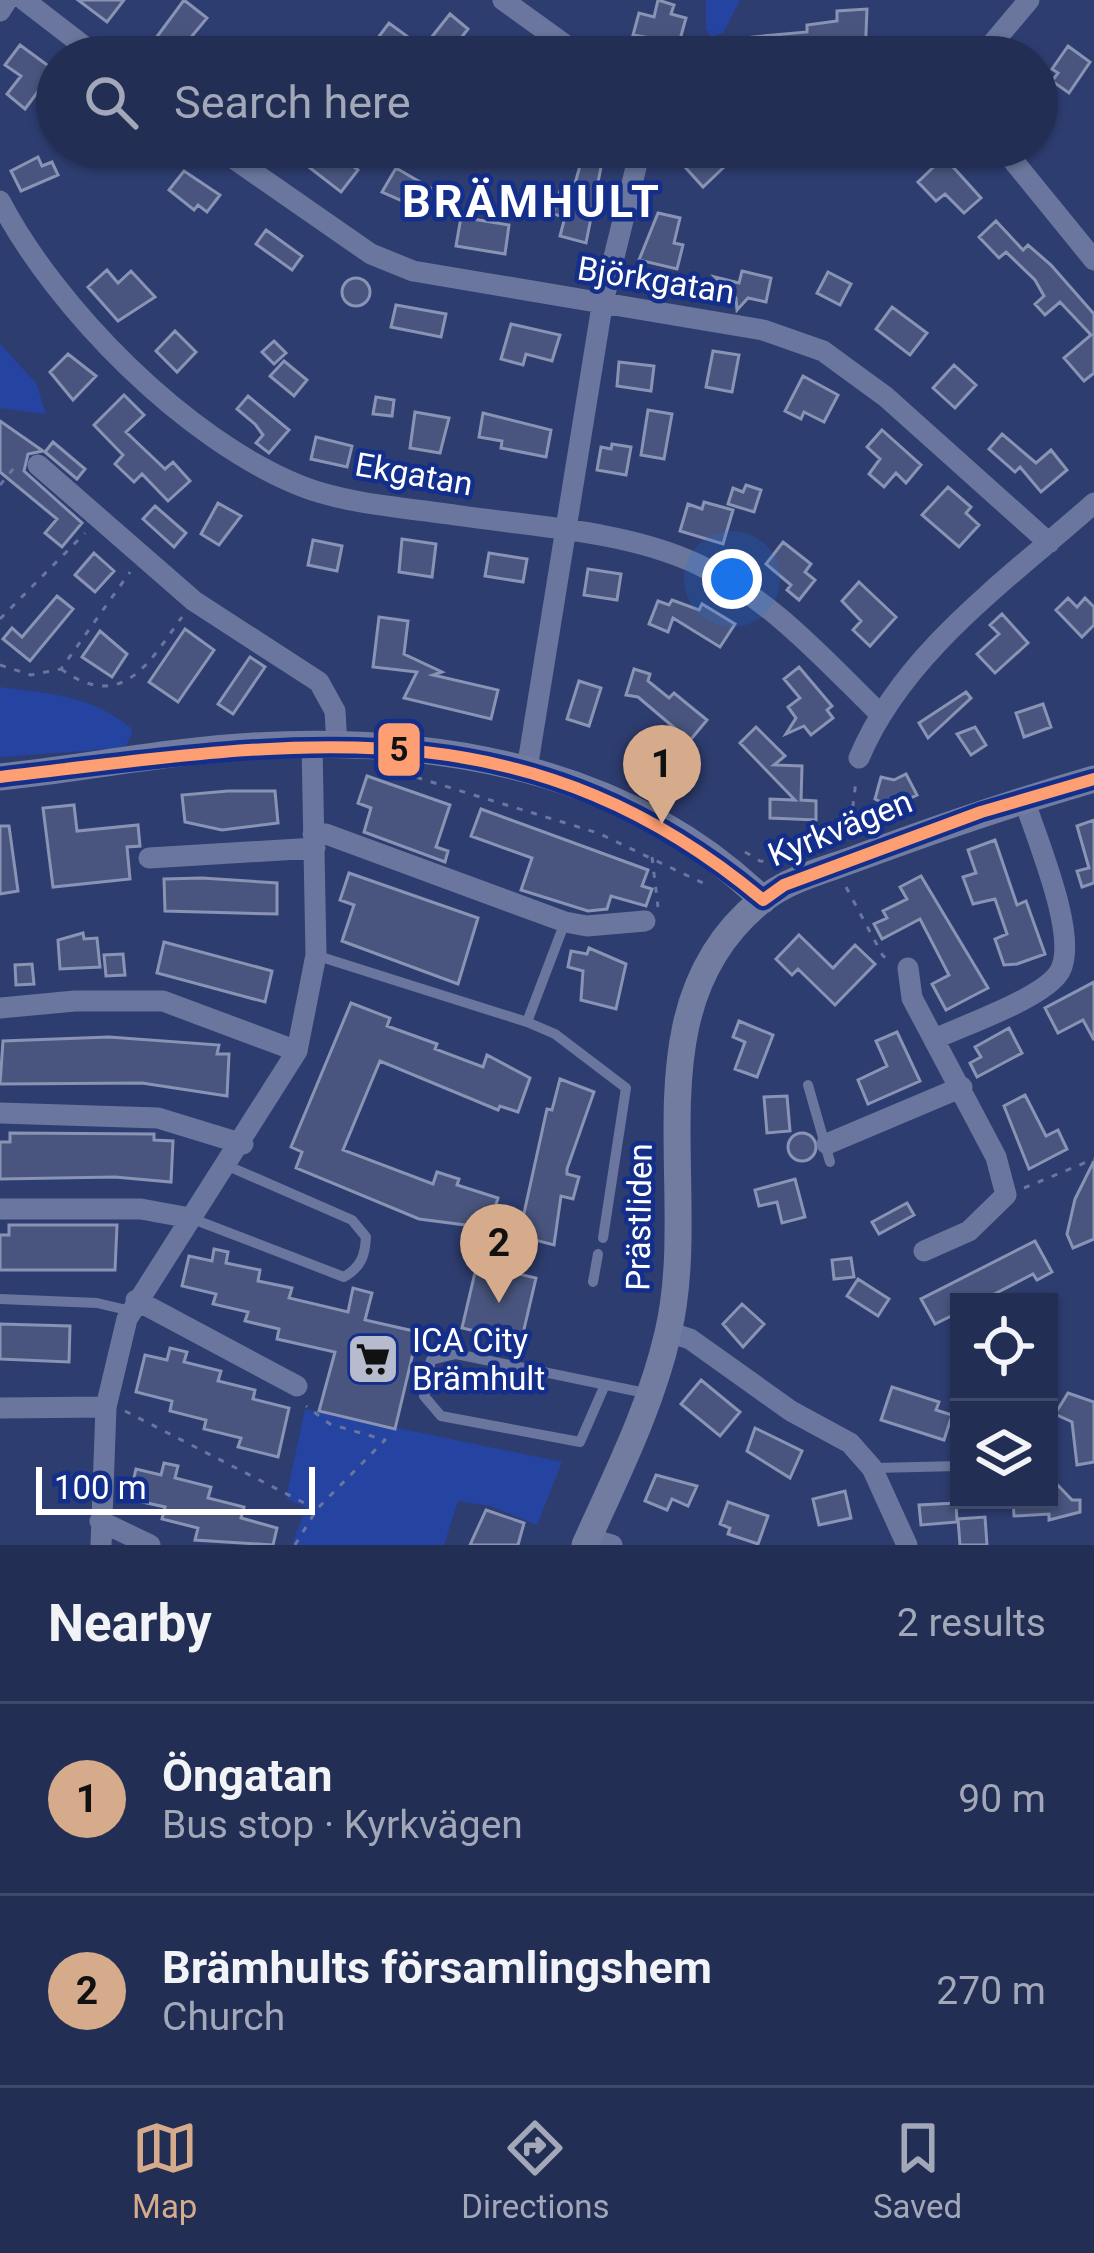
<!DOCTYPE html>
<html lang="en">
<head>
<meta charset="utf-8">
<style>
	body { margin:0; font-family:Roboto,sans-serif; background:#2e3a5e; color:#f1f3f6 }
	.controls { position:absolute; right:36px; bottom:36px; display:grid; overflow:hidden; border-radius:0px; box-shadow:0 3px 9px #0004 }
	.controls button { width:108px; height:108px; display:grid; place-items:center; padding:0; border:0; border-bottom:3px solid #3f4a6b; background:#222e54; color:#f1f3f6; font:60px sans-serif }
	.scale { position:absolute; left:36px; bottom:30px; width:279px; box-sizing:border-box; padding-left:12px; border:6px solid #fff; border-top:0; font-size:33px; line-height:42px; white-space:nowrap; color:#fff; -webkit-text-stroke:9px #132e8b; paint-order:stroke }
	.you { position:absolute; left:732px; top:579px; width:42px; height:42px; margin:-30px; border:9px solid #fff; border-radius:50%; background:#1a73e8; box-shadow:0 0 0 18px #1a73e833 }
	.badge { display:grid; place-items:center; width:78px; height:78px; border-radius:50%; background:#d6ab8b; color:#111; font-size:39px; font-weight:700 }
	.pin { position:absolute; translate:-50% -99px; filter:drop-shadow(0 3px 6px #0008) }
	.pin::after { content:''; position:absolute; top:63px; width:42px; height:36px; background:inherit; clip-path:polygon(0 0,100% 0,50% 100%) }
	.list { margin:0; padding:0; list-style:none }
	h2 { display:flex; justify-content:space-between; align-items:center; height:156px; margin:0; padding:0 48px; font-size:51px }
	h2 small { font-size:39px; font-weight:400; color:#a2a8b8 }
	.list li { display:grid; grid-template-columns:78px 1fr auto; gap:36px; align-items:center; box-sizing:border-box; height:192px; padding:0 48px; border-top:3px solid #3f4a6b }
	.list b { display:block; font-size:45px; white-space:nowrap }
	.list p { margin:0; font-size:39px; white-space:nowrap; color:#a2a8b8 }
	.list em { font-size:39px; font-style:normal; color:#a2a8b8 }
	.icon { flex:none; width:66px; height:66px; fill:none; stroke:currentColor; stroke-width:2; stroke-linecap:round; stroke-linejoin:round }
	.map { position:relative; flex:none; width:1094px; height:1545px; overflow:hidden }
	.search { position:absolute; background:#222e54; box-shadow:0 3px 9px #0004; left:36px; right:36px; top:36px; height:132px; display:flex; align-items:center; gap:30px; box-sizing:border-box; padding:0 42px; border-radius:66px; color:#a2a8b8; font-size:45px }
	.sheet { height:540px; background:#222e54 }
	nav { display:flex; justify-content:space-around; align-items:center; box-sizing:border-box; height:168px; border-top:3px solid #3f4a6b; background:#222e54; font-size:33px; color:#a2a8b8 }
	nav a { display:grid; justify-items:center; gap:6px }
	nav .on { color:#d6ab8b }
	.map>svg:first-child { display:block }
	.green { fill:#2544a2 }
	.building { fill:#49557e; stroke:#8993b3; stroke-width:3 }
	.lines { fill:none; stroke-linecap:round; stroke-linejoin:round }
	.path { stroke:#6a769d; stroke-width:3; stroke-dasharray:6 9; stroke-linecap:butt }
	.lane { stroke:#6a769d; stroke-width:10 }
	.street { stroke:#6a769d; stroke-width:21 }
	.secondary { stroke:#717ca0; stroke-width:27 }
	.bus-1-casing { stroke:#132e8b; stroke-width:21 }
	.bus-1 { stroke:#fd9f72; stroke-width:12 }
	.labels { text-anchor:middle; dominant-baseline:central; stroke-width:9; stroke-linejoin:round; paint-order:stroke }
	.street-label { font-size:33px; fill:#fff; stroke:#132e8b }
	.poi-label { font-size:33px; fill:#fff; stroke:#132e8b; text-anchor:start }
	.district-label { font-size:45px; font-weight:bold; letter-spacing:3px; fill:#fff; stroke:#132e8b }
	.line-badge { stroke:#132e8b; stroke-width:4.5 }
	.pale-badge-label { font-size:33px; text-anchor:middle; font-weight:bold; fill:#111 }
</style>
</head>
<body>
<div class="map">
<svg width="1094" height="1545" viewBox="0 0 1094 1545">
	<rect width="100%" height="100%" fill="#2e3d70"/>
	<path class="green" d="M706 0H740L723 33 711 37 706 29Z
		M0 344 36 383 46 414 0 408Z
		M0 687C50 694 93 695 133 730L125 748 0 757Z
		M305 1409 562 1462 537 1525 490 1506 458 1501 444 1545H292L306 1507 286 1499Z"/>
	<path class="building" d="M78 0H124L107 22Z
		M184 0 207 18 178 53 172 48 168 53 153 42Z
		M658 0 674 5 671 14 686 18 679 43 633 35 639 13 654 17Z
		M867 9 865 57H754L752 37 807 32V25L837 21V11Z
		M450 14 468 29 446 57H400L377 39 389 23 423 48Z
		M20 45 54 70 25 109 7 94 21 76 5 65Z
		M1068 46 1090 62 1069 93 1052 81 1058 73 1052 69Z
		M312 147H341L336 153 358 170 341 192 301 161Z
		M585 147H605L586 243 560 236 565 217 553 214 560 191 572 195Z
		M667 147H705L724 167 703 187Z
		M38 157 42 166 52 162 58 175 21 191 11 171Z
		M944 157 981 198 964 213 945 194 936 201 918 182Z
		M396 168 434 190 423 210 382 192Z
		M184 171 220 195 207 212 198 205 194 210 169 190Z
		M658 213 680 218 674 243 683 245 677 269 639 260Z
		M461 217 509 225 505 254 456 246Z
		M996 221 1023 250 1028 245 1051 265 1094 314V373L1084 381 1064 358 1091 335 1060 302 1045 315 1035 304 1044 296 1035 280 1006 252 999 258 979 237Z
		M266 230 302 256 292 270 256 244Z
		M107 270 118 283 131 271 155 297 118 321 88 287Z
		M742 271 771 278 766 302 748 298 737 310 736 298 715 277 739 283Z
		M828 272 851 284 840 305 817 293Z
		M342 292a14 14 0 1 1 28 0a14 14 0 1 1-28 0Z
		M396 305 446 314 441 337 391 327Z
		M892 307 927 333 910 355 876 329Z
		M511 324 560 335 552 361 526 354 523 365 501 359Z
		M175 331 196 352 177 372 156 351Z
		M274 341 286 353 274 364 262 352Z
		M713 351 739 355 732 392 706 387Z
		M68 354 96 376 73 400 50 372Z
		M284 361 307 380 294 396 270 376Z
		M619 362 654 366 651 391 617 386Z
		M954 365 976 385 955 408 933 388Z
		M803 376 838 395 824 422 804 412 801 419 785 411Z
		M124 395 144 415 126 432 165 469 173 462 190 481 168 501 142 474 134 482 115 464 123 455 94 425Z
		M248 396 289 430 269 453 256 443 263 435 255 424 237 409Z
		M376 397 394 400 392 416 373 414Z
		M648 410 672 414 664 459 641 455Z
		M415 412 449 418 440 453 410 448Z
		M483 413 551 430 546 457 501 448 502 441 479 437Z
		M0 421 43 451 28 454 24 471 82 523 62 547 45 533 57 519 0 472Z
		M882 430 921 465 906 483 896 473 884 487 869 474 880 459 867 447Z
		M1002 434 1036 463 1051 450 1067 470 1041 492 1020 467 1015 472 989 449Z
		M316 437 352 446 347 467 311 459Z
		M53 442 85 469 77 479 45 452Z
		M612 444 631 447 626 475 597 470 601 447 611 449Z
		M746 485 761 490 754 512 728 504 733 488 743 492Z
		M948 487 971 507 966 513 979 525 959 547 922 515Z
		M704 502 733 510 723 544 680 531 688 504 702 509Z
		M218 503 241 516 219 545 201 534Z
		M155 506 186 533 174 547 143 519Z
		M402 539 436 544 432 577 399 572Z
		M313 540 342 546 337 571 308 565Z
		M783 542 811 564 805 572 815 580 799 600 787 590 791 585 766 564Z
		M94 553 114 571 95 592 75 575Z
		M489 553 527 559 523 582 485 576Z
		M588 569 621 574 617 600 584 595Z
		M859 582 896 617 870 646 853 630 861 621 842 601Z
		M57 596 73 609 30 661 3 639 12 628 22 637Z
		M1068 598 1077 607 1085 598 1094 607V625L1082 637 1056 610Z
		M672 600 699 610 702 604 735 624 720 647 673 618 668 632 649 624 658 601 669 605Z
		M1002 614 1028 643 995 673 977 654 999 634 990 625Z
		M379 617 408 621 404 654 442 672 433 675 498 690 491 719 404 698 417 672 373 667Z
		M185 629 214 650 178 702 149 682Z
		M100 631 127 654 112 677 82 657Z
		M250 657 265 667 233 714 218 704Z
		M799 667 832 706 827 710 833 718 811 735 804 726 786 734 796 718 788 707 800 698 784 679Z
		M634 669 650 674 648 681 669 698 674 693 707 720 683 749 670 738 677 730 638 697 626 695Z
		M579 681 601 688 589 726 567 719Z
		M966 692 971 698 928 738 919 723Z
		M1043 704 1051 727 1024 737 1016 713Z
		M756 727 785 756 774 765 802 766 801 800 816 801V820L770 818V799L795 800 740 743Z
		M975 727 986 745 971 755 957 734Z
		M906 774 917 795 891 807 875 799 881 777 894 780Z
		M367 776 450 805 436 847 448 851 445 862 364 832 371 808 358 803Z
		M228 791H275L278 823 222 830 185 822 182 795Z
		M74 805 77 831 138 825 140 846 127 847 130 879 53 887 43 808Z
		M481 809 648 870 642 886 652 889 646 906 611 896 607 909 588 911 521 890 532 858 471 836Z
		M1094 820V883L1082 887 1077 871 1089 868 1077 826Z
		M0 826H9L18 891 0 894Z
		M995 840 1017 905 1026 901 1045 954 1017 964 1004 965 995 939 1007 934 995 899 973 904 963 877 976 873 968 850Z
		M349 873 478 918 458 984 342 941 354 905 340 900Z
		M921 876 988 988 946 1010 932 984 949 975 920 919 882 939 874 924 887 918 883 911 907 899 900 887Z
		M202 878 277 883V914L165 911 164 879Z
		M83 933 84 939 97 938 100 967 60 969 58 940Z
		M799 935 833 968 855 945 875 964 835 1005 798 969 792 975 776 959Z
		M164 942 272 971 265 1002 157 973Z
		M589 948 626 964 616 1009 581 1000 583 971 568 967 571 951 587 954Z
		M123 954 125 975 106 976 104 955Z
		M32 964 34 984 16 985 15 965Z
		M1094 982V1040L1083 1020 1058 1033 1045 1008Z
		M351 1003 390 1018 387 1026 437 1044 435 1049 483 1067 487 1055 530 1078 518 1112 500 1106 498 1110 380 1061 343 1150 433 1184 437 1172 459 1179 457 1185 498 1198 489 1228 419 1219 296 1168 302 1152 291 1147Z
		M739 1021 773 1035 757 1077 735 1069 745 1042 733 1037Z
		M1009 1028 1022 1053 977 1077 970 1063 981 1057 975 1047Z
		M897 1032 920 1081 868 1104 858 1080 887 1066 876 1041Z
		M109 1037 219 1045 217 1054H229L227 1096 142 1083 0 1084 3 1041Z
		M560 1079 594 1092 567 1169V1174L579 1177 573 1199 561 1196 554 1245 519 1236 547 1109 552 1110Z
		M1025 1095 1046 1136 1058 1130 1067 1149 1029 1169 1004 1106Z
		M787 1096 790 1131 767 1133 764 1097Z
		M788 1147a14 14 0 1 1 28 0a14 14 0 1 1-28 0Z
		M10 1133 154 1134V1140L173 1141 171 1182 115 1177 0 1179V1142H10Z
		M1094 1161V1239L1073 1248 1067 1234 1075 1199Z
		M795 1179 805 1217 782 1223 777 1202 759 1206 755 1190Z
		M907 1203 914 1215 879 1234 872 1222Z
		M9 1225H117L115 1270H0V1235H9Z
		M1035 1241 1052 1272 1037 1280 1033 1274 979 1302H959V1312L935 1324 921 1299Z
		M214 1249 228 1252 226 1263 260 1270 258 1281 292 1288 289 1298 348 1312 353 1288 372 1293 365 1320 418 1332 395 1429 319 1411 335 1352 277 1339 279 1329 245 1321 248 1312 213 1304 216 1294 182 1286 189 1256 212 1261Z
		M851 1258 854 1277 834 1279 832 1260Z
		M477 1264 536 1278 521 1342 462 1328Z
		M858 1279 889 1299 878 1316 847 1296Z
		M742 1304 764 1324 743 1347 723 1324Z
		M0 1324 70 1326 69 1362 0 1359Z
		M170 1348 187 1352 184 1362 221 1371 218 1381 255 1390 253 1399 289 1408 278 1457 238 1447 241 1438 204 1429 206 1420 170 1411 172 1401 136 1392 145 1355 167 1360Z
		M701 1380 740 1412 720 1436 681 1404Z
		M892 1387 939 1402 936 1410 952 1415 944 1440 881 1420Z
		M1068 1393 1094 1402V1462L1077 1465 1072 1422 1055 1414Z
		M755 1428 802 1451 790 1478 747 1451Z
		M164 1463 178 1466 175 1478 211 1487 208 1498 244 1507 241 1518 277 1528 273 1545 195 1540 198 1528 162 1519 165 1507 129 1499 136 1469 161 1475Z
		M656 1475 697 1486 688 1506 672 1499 667 1510 645 1501Z
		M1049 1476 1072 1500H1080V1512L1049 1520V1514L1014 1516 1013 1500H1049Z
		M845 1491 851 1518 819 1525 813 1499Z
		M728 1502 768 1516 758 1544 728 1534 730 1528 720 1524Z
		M956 1503 957 1522 921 1525 919 1505Z
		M486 1510 524 1523 518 1545H470Z
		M985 1517 987 1545H960L958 1519Z"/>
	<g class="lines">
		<path class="path" d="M0 485 18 463
			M0 619 85 533
			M0 665 31 675 61 669 130 572
			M61 669C122 713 149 663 182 617
			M402 773 598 833 707 885
			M849 837 856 781
			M745 852 760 861 780 862
			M652 857 658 907
			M846 887 883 956 890 960
			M1024 1188 1094 1159
			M125 1411 314 1508
			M295 1545 317 1509 385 1440 330 1424 306 1406"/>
		<path class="lane" d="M318 956 527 1022 565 922
			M527 1022 555 1034 626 1088 603 1238
			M808 1085 830 1162
			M193 1219 344 1277C361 1267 365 1256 366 1237L352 1220 228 1166
			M593 1282 598 1254
			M0 1299 97 1303 131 1311
			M604 1387 580 1442 441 1416 424 1396 431 1360 456 1354 650 1394
			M875 1468 959 1466"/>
		<path class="street" d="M24 0 98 57
			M503 0 582 57
			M0 11 7 0
			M981 57 1029 0
			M217 147 371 254 413 271 763 330 823 351 886 397 1049 543
			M1002 147 1094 260
			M0 201C57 310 186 440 301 486 349 505 411 508 462 516 538 527 625 531 695 563 769 597 821 656 878 712
			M38 465 194 601 319 682 335 711 337 746
			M859 758C903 652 1010 578 1094 503
			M527 769 602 306 641 147
			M313 834H326L565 922 587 926 645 921
			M149 858 315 848
			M908 968 912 998 996 1157 1006 1195 969 1231 924 1251
			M0 1008 75 1001H163L297 1051
			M937 1038C965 1025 1046 997 1060 971 1079 936 1036 838 1024 799
			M0 1113 158 1118 243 1144
			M827 1144 962 1087
			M0 1209H141L190 1218
			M136 1300 297 1386
			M668 1332 690 1339 791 1411 850 1443 872 1468 907 1545
			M0 1408 106 1407
			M100 1521 150 1545
			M588 1538 612 1545
			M101 1545 106 1407 127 1319 297 1051 316 955 312 745"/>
		<path class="secondary" d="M0 777C84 768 169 751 254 746 437 736 627 768 763 900
			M585 1545C616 1476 651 1407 668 1333 702 1189 628 1008 761 901 789 878 826 870 860 857 938 828 1015 802 1094 779"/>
		<g class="bus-1-casing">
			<path id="bus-1" d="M0 777C288 743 521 697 763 900
				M763 900 784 885 981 812 1094 779"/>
		</g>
		<use href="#bus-1" class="bus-1"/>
	</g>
	<defs>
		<g id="supermarket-square" transform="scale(2.7)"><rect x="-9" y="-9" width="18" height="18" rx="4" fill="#b6bbcd" stroke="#132e8b"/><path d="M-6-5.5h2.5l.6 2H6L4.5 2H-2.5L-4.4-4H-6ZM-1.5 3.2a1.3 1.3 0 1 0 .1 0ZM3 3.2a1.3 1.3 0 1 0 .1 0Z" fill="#111"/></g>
	</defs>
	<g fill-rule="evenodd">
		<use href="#supermarket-square" x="373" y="1359"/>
	</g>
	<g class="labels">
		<g class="street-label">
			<text transform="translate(656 280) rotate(9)">Björkgatan</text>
			<text transform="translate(414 474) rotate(10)">Ekgatan</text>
			<text transform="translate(840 828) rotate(-22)">Kyrkvägen</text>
			<text transform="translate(639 1217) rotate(-89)">Prästliden</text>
		</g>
		<g class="poi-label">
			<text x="412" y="1340">ICA City<tspan x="412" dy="38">Brämhult</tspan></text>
		</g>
		<g class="district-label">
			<text x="532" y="201">BRÄMHULT</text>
		</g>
	</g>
	<rect class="line-badge" x="376" y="721" width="46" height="57" rx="12" fill="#fd9f72"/>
	<g class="pale-badge-label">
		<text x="399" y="761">5</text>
	</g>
</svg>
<div class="controls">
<button><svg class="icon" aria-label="locate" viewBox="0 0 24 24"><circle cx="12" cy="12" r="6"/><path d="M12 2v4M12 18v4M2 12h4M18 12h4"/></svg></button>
<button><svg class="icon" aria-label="layers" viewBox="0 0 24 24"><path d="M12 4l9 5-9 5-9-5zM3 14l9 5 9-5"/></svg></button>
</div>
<div class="scale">100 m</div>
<div class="you"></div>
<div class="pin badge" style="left:662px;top:824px">1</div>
<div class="pin badge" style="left:499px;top:1303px">2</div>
<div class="search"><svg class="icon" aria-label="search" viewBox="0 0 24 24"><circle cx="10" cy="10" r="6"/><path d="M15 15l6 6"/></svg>Search here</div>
</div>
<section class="sheet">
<h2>Nearby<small>2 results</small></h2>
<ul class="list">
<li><span class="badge">1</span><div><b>Öngatan</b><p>Bus stop · Kyrkvägen</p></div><em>90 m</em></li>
<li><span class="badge">2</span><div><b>Brämhults församlingshem</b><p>Church</p></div><em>270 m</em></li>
</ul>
</section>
<nav>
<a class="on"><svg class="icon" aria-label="map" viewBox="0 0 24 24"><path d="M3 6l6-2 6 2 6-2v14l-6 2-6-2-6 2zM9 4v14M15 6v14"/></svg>Map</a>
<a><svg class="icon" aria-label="directions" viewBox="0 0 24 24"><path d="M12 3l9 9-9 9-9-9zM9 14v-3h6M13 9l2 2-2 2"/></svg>Directions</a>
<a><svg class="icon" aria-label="saved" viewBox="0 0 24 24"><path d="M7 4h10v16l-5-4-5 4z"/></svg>Saved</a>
</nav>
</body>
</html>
